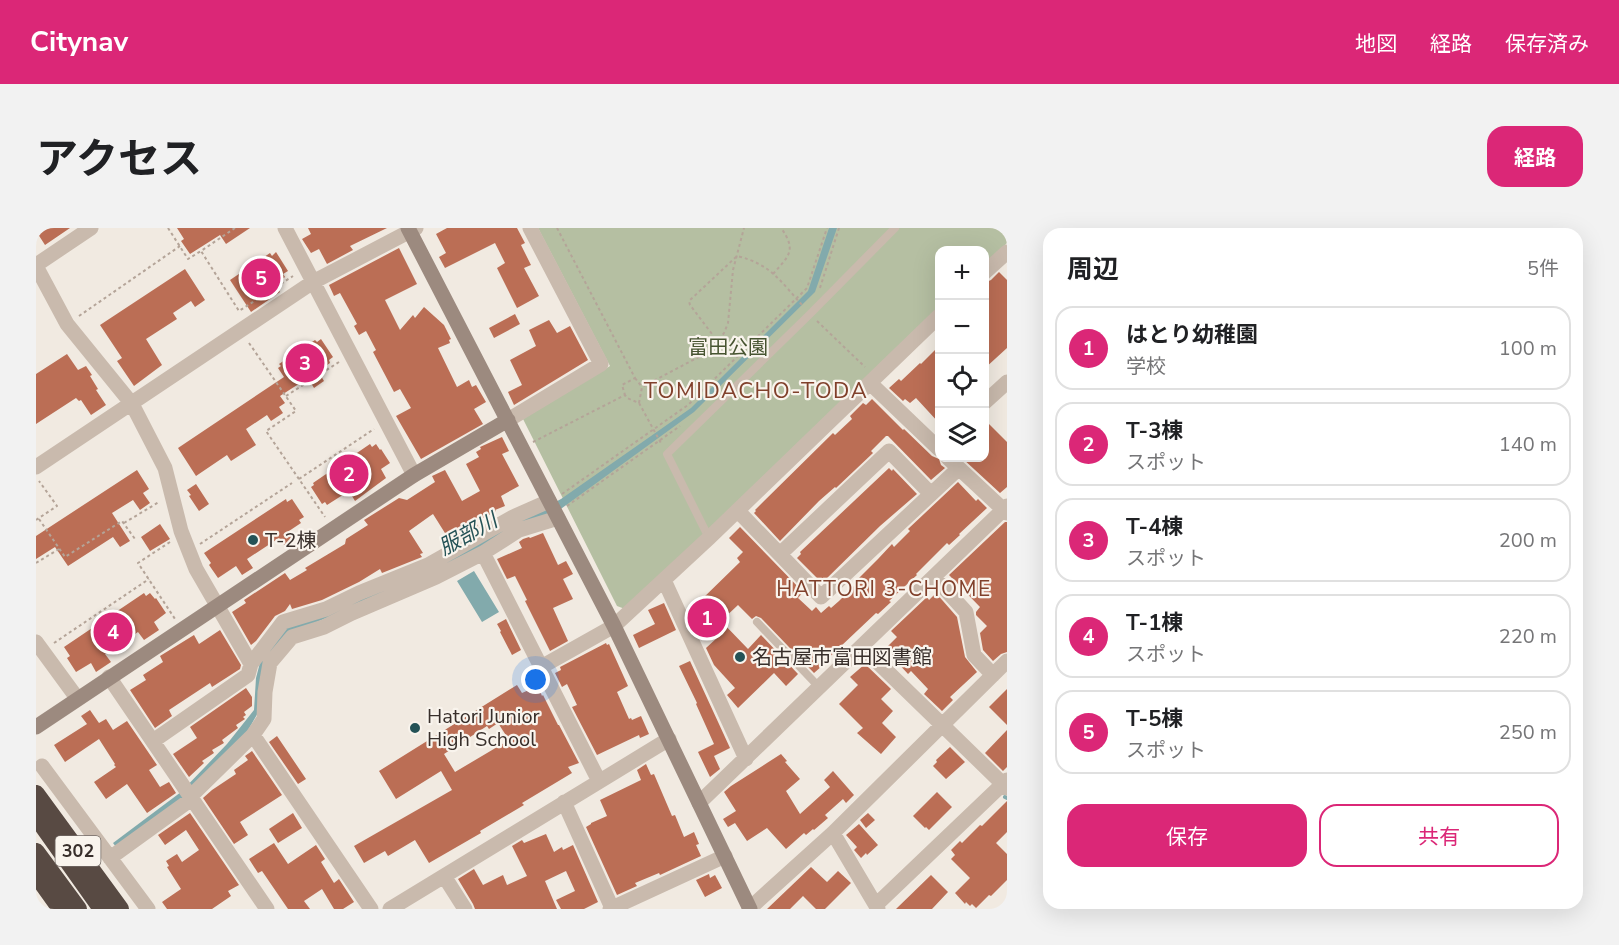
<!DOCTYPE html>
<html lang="ja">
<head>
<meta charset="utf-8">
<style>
	body { margin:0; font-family:"Nunito Sans","Noto Sans JP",sans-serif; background:#f2f2f2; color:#202124 }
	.controls { position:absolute; right:18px; top:18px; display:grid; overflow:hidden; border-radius:12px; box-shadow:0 6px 24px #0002 }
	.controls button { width:54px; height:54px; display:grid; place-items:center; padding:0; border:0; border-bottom:2px solid #e0e0e0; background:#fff; color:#202124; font:30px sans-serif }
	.you { position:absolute; left:500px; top:452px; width:21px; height:21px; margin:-15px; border:4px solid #fff; border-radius:50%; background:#1a73e8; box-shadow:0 0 0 9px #1a73e833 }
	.badge { display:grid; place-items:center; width:39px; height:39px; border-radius:50%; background:#db2777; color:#fff; font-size:20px; font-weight:700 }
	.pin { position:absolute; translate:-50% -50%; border:3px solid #fff; box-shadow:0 2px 6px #0006 }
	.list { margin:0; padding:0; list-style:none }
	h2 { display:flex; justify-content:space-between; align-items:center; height:78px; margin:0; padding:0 24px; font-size:26px }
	h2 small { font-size:20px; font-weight:400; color:#757577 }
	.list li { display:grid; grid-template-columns:39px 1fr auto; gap:18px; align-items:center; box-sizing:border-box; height:84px; margin:0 12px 12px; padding:0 12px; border:2px solid #e0e0e0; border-radius:18px }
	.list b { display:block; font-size:22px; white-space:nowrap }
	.list p { margin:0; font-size:20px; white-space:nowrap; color:#757577 }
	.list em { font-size:20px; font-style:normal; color:#757577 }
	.actions { display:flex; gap:12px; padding:18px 24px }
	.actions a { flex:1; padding:14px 0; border:2px solid #db2777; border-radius:18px; text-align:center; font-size:21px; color:#db2777 }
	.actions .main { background:#db2777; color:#fff }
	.icon { flex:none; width:33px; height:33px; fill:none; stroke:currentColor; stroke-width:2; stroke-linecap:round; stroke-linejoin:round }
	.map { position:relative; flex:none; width:971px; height:681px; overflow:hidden; border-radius:18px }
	header { display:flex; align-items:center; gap:36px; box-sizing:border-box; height:84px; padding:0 30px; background:#db2777; color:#fff }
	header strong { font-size:28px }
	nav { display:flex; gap:33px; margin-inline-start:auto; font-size:21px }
	.intro { display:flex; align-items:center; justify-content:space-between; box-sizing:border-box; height:144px; padding:0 36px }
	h1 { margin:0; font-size:42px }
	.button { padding:15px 27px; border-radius:18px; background:#db2777; color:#fff; font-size:21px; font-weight:700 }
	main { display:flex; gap:36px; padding:0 36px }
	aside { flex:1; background:#fff; border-radius:18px; box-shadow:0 6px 24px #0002 }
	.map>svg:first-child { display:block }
	.green { fill:#b5bfa2 }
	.water { fill:#82aaac }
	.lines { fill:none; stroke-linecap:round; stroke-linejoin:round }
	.stream { stroke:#82aaac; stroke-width:4 }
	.building { fill:#bb6e55; fill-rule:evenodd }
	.path { stroke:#b4a498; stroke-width:2; stroke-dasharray:3 3; stroke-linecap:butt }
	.lane { stroke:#c9baad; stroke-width:8 }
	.street { stroke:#c9baad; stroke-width:15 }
	.secondary { stroke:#9c8a7f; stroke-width:15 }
	.highway { stroke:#584a43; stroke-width:18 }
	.poi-dot { fill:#245256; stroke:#f9f4ed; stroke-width:2 }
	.labels { text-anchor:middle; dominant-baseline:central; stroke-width:4.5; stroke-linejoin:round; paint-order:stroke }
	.shield { fill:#f9f4ed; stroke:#726a65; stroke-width:1.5 }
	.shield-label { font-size:18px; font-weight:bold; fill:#382f2b }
	.park-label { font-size:20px; fill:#475431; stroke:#f9f4ed }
	.poi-label { font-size:20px; fill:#382f2b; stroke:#f9f4ed; text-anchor:start }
	.water-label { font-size:21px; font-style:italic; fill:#245256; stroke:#f9f4ed }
	.neighbourhood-label { font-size:21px; letter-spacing:1.5px; fill:#80402b; stroke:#f9f4ed }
	.quarter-label { font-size:22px; letter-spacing:1.5px; fill:#80402b; stroke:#f9f4ed }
</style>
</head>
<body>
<header>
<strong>Citynav</strong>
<nav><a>地図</a><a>経路</a><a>保存済み</a></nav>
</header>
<div class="intro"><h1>アクセス</h1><a class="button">経路</a></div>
<main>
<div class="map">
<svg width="971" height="681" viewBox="0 0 971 681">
	<rect width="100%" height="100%" fill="#f1eae1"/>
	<path class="green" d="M502 0H965L971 5V15L949 37 948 22H903V80L669 305 589 381 581 378 487 191 574 138Z"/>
	<path class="water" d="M793 0H801L779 64 658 184 511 291 399 346 251 406 223 483 211 504 148 571 80 619 77 615 145 564 191 516 218 482 220 450 226 427 248 401 503 283 525 271 655 180 772 63Z
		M438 343 463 384 446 394 421 353Z"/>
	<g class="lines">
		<path class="stream" d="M969 569 971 570"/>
	</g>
	<path class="building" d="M0 0H34L9 17 0 3Z
		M141 0H214L190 16 184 7 154 26 145 13 148 11Z
		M272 0H351L314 18 317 22 291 36 283 21 275 25 266 11 275 6Z
		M411 0H481L489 15 485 17 495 37 488 40 503 68 481 80 461 40 469 35 459 15 409 40 403 29 410 25 400 6Z
		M363 20 381 56 349 72 364 102 377 87 379 90 388 79 408 97 415 111 413 112 414 115 402 120 421 159 433 152 436 159 440 157 450 174 438 181 447 196 385 231 360 188 375 180 364 161 358 164 337 124 340 122 330 103 323 107 318 98 321 96 304 65 298 68 293 57Z
		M240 24 252 43 247 46 249 49 239 56 244 64 215 84 194 52 234 25 236 28Z
		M149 41 169 72 159 79 155 73 137 85 141 91 110 111 126 137 98 158 81 133 86 130 64 97Z
		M963 44 971 52V120L948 141V55L955 52Z
		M479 86 484 96 458 110 453 100Z
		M513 92 521 105 534 98 552 132 478 177 472 164 486 157 474 132 500 118 493 102Z
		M285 111 297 129 293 132 294 135 282 143 288 153 278 160 272 150 244 168 249 175 243 179 247 185 235 193 231 187 210 201 220 217 195 233 191 227 160 248 142 220 248 149 242 140 245 138 243 136 279 112 281 114Z
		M903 118V195L880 170 874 175 869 171 867 173 853 160 863 151 865 153 884 135 885 136Z
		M31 126 42 142 50 138 56 147 54 148 62 161 60 162 70 177 55 187 45 172 43 173 40 170 0 196V146Z
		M836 171 867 202 868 201 896 228 903 231 905 237 909 240 895 252 852 208H850L835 223 837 225 800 260 799 259 783 273 744 313 718 285 720 283 719 282 797 205 799 207 816 191 814 188 827 175 830 177Z
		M948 191 971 214V259L964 265 926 230H948Z
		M466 209 473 223 466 226 483 258 465 268 469 278 459 282 460 283 440 294 442 298 414 313 397 286 394 288 373 303 387 325 384 326 386 329 346 345 344 341 323 354 286 372 256 381 254 376 249 383 239 388 220 413 215 417 196 384 210 375 208 372 249 345 254 352 271 342 269 340 309 316 310 311 332 297 328 292 363 270 371 272 399 254 396 248 409 242 426 273 444 263 430 236 443 229 440 224 445 221 444 219Z
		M334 216 336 219 340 216 344 222 345 221 354 235 345 241 350 250 319 273 313 263 291 277 289 274 286 276 275 259 278 257 277 255Z
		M853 240 856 243 857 241 881 266 844 298 786 355 761 330 765 326 764 324Z
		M101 242 113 261 107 265 114 275 104 282 97 272 76 285 94 313 84 319 77 309 32 338 19 319 0 331V308Z
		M922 254 940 273 942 271 951 280 923 306 924 307 913 317 911 315 880 346 881 347 853 373 855 374 842 386 840 385 785 437 786 438 778 445 725 390 720 388 716 391 702 377 685 393 712 421 725 407 762 446 750 458 738 445 702 480 691 467 699 460 678 437 670 420 682 409 659 385 666 378 663 374 704 334 701 330 707 324 693 310 704 299 767 364 762 370 776 383 780 379 785 385 793 378 795 380 803 373 820 356 819 354 842 331 856 316 858 319 874 303 872 301Z
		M160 256 173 276 163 283 153 268 155 267 151 262Z
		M250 271 251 274 256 271 268 289 263 292 265 295 253 303 259 312 249 318 243 310 211 331 217 340 206 347 200 338 182 350 173 337 175 335 168 325Z
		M969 294H971V424L965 426 957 433 947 422 944 405 951 398 940 387V384L944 379 913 347Z
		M124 296 134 311 114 323 105 309Z
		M507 305 522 337 530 333 537 346 527 351 537 371 517 380 532 413 514 423 489 373 491 372 479 348 471 351 461 331 486 320 483 314 487 311 493 309 494 310Z
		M108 365 110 368 114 365 119 371 120 370 130 385 118 394 123 402 108 412 102 404 69 426 75 434 60 444 55 435 40 444 31 430 34 428 28 419Z
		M900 365 921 389 929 429 941 444 914 469 917 472 906 483 888 466 892 461 875 443 872 446 849 421 861 409 855 403 891 369 893 372Z
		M628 375 640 402 603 420 597 407 619 396 612 382Z
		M470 391 485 422 476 427 464 404 465 403 461 396Z
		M184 402 205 437 204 441 176 459 174 455 133 482 136 488 119 500 94 462 110 452 107 447 127 434 124 428 158 407 163 416Z
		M570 415 571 417 573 416 592 458 581 464 593 491 595 490 596 492 605 488 613 506 604 510 603 507 561 527 536 479 541 477 531 456 526 459 519 445 525 442 524 439Z
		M654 433 694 520 678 528 684 541 674 549 662 524 678 516 660 476 661 475 643 438Z
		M829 436 855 461 845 471 857 483 846 495 860 509 845 526 821 505 827 500 803 476 822 457 814 449Z
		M481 457 486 465 502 458 506 468 507 467 522 497H523L543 535 532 539 536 545 486 575 488 577 444 603 445 605 393 635 379 612 352 628 349 623 328 635 318 618 416 562 405 543 360 571 343 543ZM462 495 473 512 419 544 408 526 451 498 453 501Z
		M210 460 216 469V478L208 484 210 487 207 489 209 491 200 497 202 500 186 512 188 515 176 522 178 525 166 533 168 535 153 549 137 526 161 510 154 499Z
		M971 461V497L953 479Z
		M54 482 63 495 70 491 77 502 91 493 121 537 113 542 124 559 133 554 140 565 111 585 91 556 70 571 58 554 80 539 78 537 79 536 63 511 29 534 18 517 51 496 45 488Z
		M971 502V539L967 543 949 525Z
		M241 508 270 551 262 556 233 514Z
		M914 519 929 534 910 551 897 538 901 534 900 532Z
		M216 523 246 567 204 594 212 607 198 616 167 570 176 562 200 546 198 542 212 532 209 528Z
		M745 526 751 533 749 534 764 551 750 563 764 586 794 559 788 552 797 543 818 567 810 575 807 571 789 587 792 590 778 602 777 601 770 607 768 605 750 621 731 600 711 613 699 595 692 599 687 591 700 583 688 564 695 558Z
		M610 536 615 547 618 546 636 588 639 587 648 609 658 604 663 616 660 617 665 628 624 647 623 645 599 655 601 658 581 667 550 599 555 596V595L571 588 564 572 605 552 601 542Z
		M901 564 916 579 893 602 890 599 889 600 877 588Z
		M971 573V604L960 615 971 626V652L955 668 953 667 940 680 936 676 934 678 930 674 929 676 919 665 934 650 915 631 919 627 915 622 924 613 926 615 944 597 946 598Z
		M154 585 203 657 192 663 195 668 176 681H131L126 674 145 661 131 639 133 638 130 633 141 626 146 634 163 622 150 602 129 617 122 607Z
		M257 585 266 600 242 615 233 601Z
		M832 585 839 592 830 600 824 592Z
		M823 596 842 617 831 627 830 625 825 630 818 622 821 619 810 607Z
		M510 606 518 624 526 619 527 622 537 617 562 674 548 681H525L520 672 539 663 530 643 509 653 521 681H439L437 676 422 651 438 641 447 657 467 647 471 657 491 648 476 618 486 612 488 615Z
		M238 615 252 636 280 617 289 631 285 634 298 655 303 651 318 674 307 681H298L286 661 268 673 274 681H252L226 643 222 645 213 631Z
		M775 639 791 654 802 643 815 655 789 681H780L767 668 754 681H731Z
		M673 646 674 650 679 647 686 660 669 669 660 652Z
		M895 647 912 664 896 681H860Z"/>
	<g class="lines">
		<path class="path" d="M132 0 152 31 165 23
			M199 0 165 23 203 83 257 48
			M521 0 599 150 586 157 589 167
			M737 46C753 28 761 22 745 0
			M784 60 803 0
			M43 88 144 18
			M781 93 829 139
			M213 115 260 183 230 203 289 289
			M680 117 676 106 654 77 653 73 701 28C735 36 745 54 767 78
			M599 150 606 159
			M250 168 303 134
			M603 175 606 159 674 123 688 105 692 95 697 42 708 0
			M497 214 589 167 591 170 603 175 626 217
			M263 251 338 201
			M526 266 652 177 771 60 791 0
			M531 278 644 198
			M3 291 29 329 86 293 99 311
			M0 292 21 278 3 253
			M88 295 123 274
			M134 314 102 335 139 391
			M164 316 256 255
			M0 335 23 321
			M18 415 113 351"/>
		<path class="lane" d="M673 310 631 226 774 86 859 0
			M721 394 784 460"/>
		<path class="street" d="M249 0 378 247
			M0 37 55 0
			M0 38 31 96 96 176 129 240 145 303 160 341 215 436 212 447 117 513
			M948 45 971 24
			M834 155 903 221
			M948 175 971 154
			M472 192 565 136 494 0
			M912 230 971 285
			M0 239 277 54 380 0
			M702 283 785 369 923 240
			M447 325 563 553
			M744 326 853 223 895 266
			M898 349 930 384 938 427 957 447
			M628 352 710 531
			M0 414 41 470
			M826 419 971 560
			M215 436 247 394 290 381 323 365 392 337 477 289 513 273
			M505 439 578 398 673 310 903 88
			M73 449 231 681
			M217 507 335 681
			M6 538 112 681
			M155 568 217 507 228 491 229 464 234 435 256 409 288 399 316 385 400 349 447 325 483 302 522 290
			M528 574 576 680 574 681
			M663 575 971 278
			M797 605 842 681
			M74 630 157 570
			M408 648 429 681
			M840 677 971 552
			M576 680 689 628
			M354 681 633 511
			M713 681 797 605 971 433"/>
		<path class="secondary" d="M372 0 578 398 714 681
			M0 499 378 247 472 192"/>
		<path class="highway" d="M0 566 84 681
			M0 588 66 681
			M0 624 42 681
			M0 646 25 681"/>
	</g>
	<g class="poi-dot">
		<circle cx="217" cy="312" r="6"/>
		<circle cx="704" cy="429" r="6"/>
		<circle cx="379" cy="500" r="6"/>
	</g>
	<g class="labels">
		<rect class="shield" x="19.5" y="608" width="45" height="30" rx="4.5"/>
		<g class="shield-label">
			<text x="42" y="623">302</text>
		</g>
		<g class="park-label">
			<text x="692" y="119">富田公園</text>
		</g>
		<g class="poi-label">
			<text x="229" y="312">T-2棟</text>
			<text x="716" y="429">名古屋市富田図書館</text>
			<text x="391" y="488">Hatori Junior<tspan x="391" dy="23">High School</tspan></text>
		</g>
		<g class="water-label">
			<text transform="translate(432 306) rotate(-29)">服部川</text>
		</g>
		<g class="neighbourhood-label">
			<text x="848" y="361">HATTORI 3-CHOME</text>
		</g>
		<g class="quarter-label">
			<text x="720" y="163">TOMIDACHO-TODA</text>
		</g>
	</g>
</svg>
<div class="controls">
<button>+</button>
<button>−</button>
<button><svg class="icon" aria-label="locate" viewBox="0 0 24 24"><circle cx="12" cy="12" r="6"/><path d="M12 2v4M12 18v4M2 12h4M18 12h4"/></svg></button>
<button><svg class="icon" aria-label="layers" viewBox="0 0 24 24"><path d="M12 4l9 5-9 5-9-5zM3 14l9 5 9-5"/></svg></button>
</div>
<div class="you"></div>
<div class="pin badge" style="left:671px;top:390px">1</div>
<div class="pin badge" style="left:313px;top:246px">2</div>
<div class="pin badge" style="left:269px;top:135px">3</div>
<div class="pin badge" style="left:77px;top:404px">4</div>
<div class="pin badge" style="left:225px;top:50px">5</div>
</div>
<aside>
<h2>周辺<small>5件</small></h2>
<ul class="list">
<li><span class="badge">1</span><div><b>はとり幼稚園</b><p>学校</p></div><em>100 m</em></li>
<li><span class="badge">2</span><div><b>T-3棟</b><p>スポット</p></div><em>140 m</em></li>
<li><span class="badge">3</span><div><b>T-4棟</b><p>スポット</p></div><em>200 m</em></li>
<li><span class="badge">4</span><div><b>T-1棟</b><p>スポット</p></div><em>220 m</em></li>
<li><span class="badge">5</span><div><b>T-5棟</b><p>スポット</p></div><em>250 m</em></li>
</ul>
<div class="actions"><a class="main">保存</a><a>共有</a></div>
</aside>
</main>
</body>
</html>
